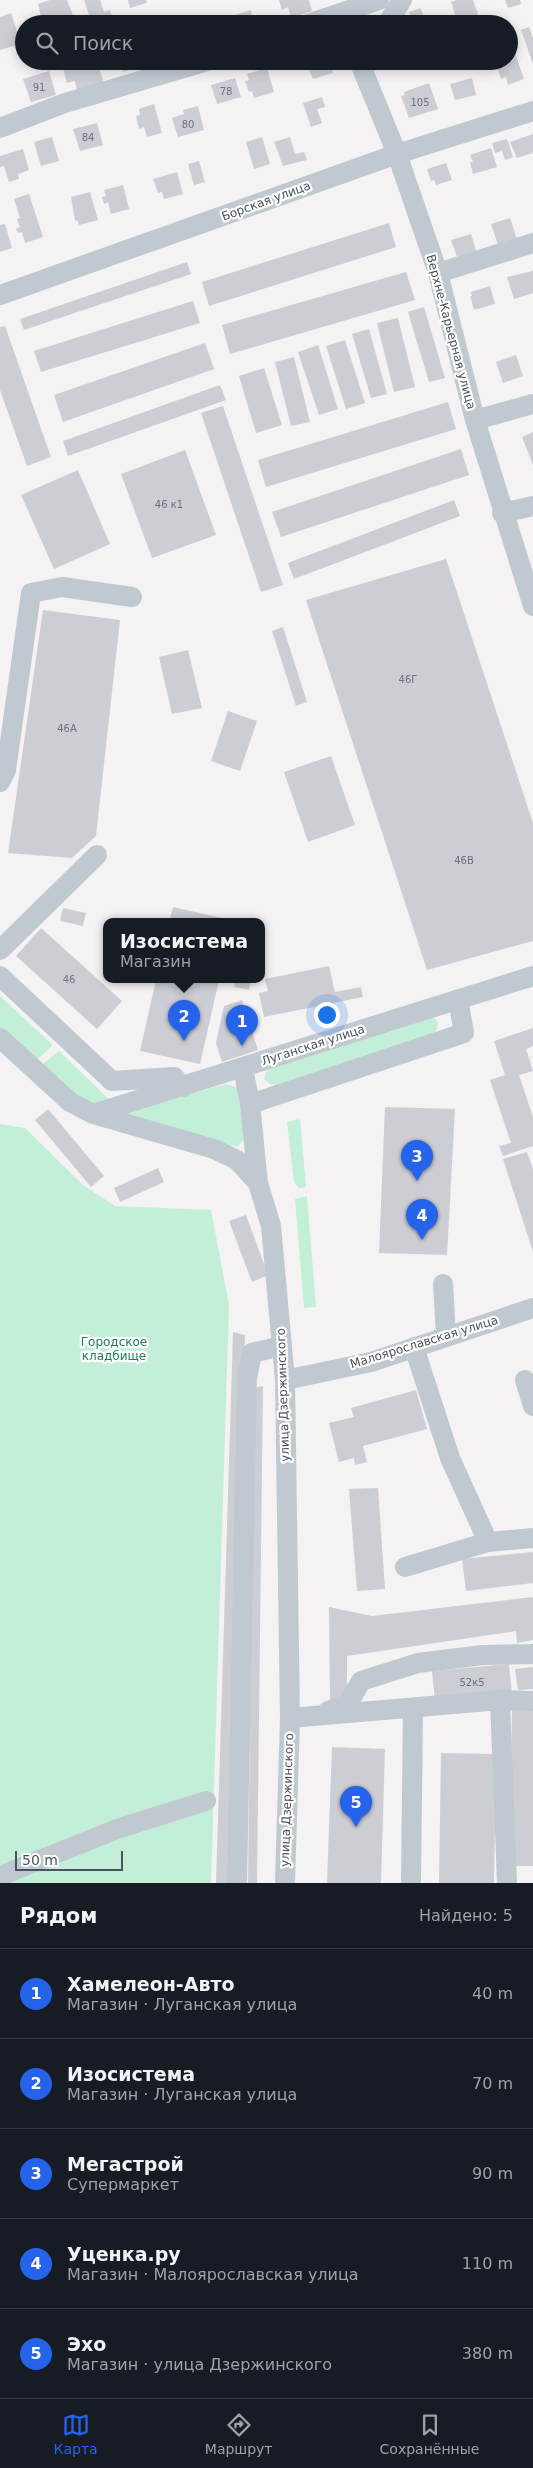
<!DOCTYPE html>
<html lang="ru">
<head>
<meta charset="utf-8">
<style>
	body { margin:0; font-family:"DejaVu Sans",sans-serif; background:#20242c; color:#f1f3f6 }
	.scale { position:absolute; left:15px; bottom:12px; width:108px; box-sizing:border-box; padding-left:5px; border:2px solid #4a535f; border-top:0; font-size:14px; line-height:18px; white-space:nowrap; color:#4a535f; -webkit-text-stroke:4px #fff; paint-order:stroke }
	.you { position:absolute; left:326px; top:1014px; width:18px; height:18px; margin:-12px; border:4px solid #fff; border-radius:50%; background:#1a73e8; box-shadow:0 0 0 8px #1a73e833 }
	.badge { display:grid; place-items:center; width:32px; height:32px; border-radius:50%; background:#2563eb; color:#fff; font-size:16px; font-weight:700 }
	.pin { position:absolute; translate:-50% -41px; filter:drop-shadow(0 1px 2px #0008) }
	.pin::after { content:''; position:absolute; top:26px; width:18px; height:15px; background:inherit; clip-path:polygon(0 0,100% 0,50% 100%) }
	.popup { position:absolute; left:103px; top:918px; width:162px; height:65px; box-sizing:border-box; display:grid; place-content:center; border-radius:10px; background:#171b24; filter:drop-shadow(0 1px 4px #0005); font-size:16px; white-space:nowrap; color:#9ea1a6 }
	.popup b { font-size:19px; color:#f1f3f6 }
	.popup::after { content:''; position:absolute; left:50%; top:100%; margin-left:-10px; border:10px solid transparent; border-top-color:#171b24 }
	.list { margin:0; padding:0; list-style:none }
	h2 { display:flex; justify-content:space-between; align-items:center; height:65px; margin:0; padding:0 20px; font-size:21px }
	h2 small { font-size:16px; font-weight:400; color:#9ea1a6 }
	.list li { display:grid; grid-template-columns:32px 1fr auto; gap:15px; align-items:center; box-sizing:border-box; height:90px; padding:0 20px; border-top:1px solid #363941 }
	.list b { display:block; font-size:19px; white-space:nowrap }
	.list p { margin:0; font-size:16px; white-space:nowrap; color:#9ea1a6 }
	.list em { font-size:16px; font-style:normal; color:#9ea1a6 }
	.icon { flex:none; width:28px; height:28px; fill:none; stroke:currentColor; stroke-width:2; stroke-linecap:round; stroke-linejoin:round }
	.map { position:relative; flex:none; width:533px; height:1883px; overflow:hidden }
	.search { position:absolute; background:#171b24; box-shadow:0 2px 12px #0003; left:15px; right:15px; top:15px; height:55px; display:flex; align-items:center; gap:12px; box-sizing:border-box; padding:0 18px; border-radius:28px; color:#9ea1a6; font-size:19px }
	.sheet { height:515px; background:#171b24 }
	nav { display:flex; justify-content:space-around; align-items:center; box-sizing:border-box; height:70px; border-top:1px solid #363941; background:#171b24; font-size:14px; color:#9ea1a6 }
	nav a { display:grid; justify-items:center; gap:2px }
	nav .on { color:#2563eb }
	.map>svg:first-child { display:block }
	.green { fill:#c3efd8 }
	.building { fill:#ccced4 }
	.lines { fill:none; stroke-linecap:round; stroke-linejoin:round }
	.minor { stroke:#c0c8d0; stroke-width:20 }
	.labels { text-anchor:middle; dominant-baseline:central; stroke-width:4.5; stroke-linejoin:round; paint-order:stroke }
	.number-label { font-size:10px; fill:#6a727c }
	.street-label { font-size:12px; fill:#4a535f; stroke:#fff }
	.park-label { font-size:12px; fill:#1b8056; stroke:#fff }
</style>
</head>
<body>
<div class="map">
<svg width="533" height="1883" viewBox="0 0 533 1883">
	<rect width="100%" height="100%" fill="#f4f2f2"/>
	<path class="green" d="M0 996 53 1045 34 1063 0 1030Z
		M433 1017 438 1022 437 1029 432 1035 278 1085 270 1084 264 1079 266 1072 272 1068Z
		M59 1051 113 1103 86 1106 38 1068Z
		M225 1084 237 1087 245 1137 238 1147 115 1115Z
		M300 1119 306 1187 299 1188 294 1182 287 1122Z
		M0 1124 25 1128 83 1185 115 1206 211 1210 229 1305 211 1883H0Z
		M307 1196 316 1307 304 1308 295 1199Z"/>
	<path class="building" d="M50 0H67L74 18 58 24H43L38 4Z
		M84 0H100L104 12 110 10 114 21 92 24Z
		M128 0H146L147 3 130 8Z
		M279 0H309L312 11 291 18 288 7 282 10Z
		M457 0H473L481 22 458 24 451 2Z
		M505 0H520L521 4 508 8Z
		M421 8 426 24H413L409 12Z
		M251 10 254 24H230L228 17Z
		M11 13 21 44 0 50V17Z
		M529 27 533 38V64L521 30Z
		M514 50 524 79 508 85 506 77 501 79 495 61H509V51Z
		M61 61H97L104 83 77 91 75 81 67 83Z
		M116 61H139L141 66 123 72 121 65 118 66Z
		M305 61H329L333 73 313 79Z
		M267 68 274 92 254 98 252 91 249 92 245 81 249 80 247 74Z
		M49 71 56 95 31 102 23 79Z
		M235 78 241 97 217 104 211 85Z
		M472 78 476 95 455 100 450 84Z
		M429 83 438 109 409 118 401 96 405 95 404 92Z
		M322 97 325 107 317 109 322 123 311 127 303 103Z
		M154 104 162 133 147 137 144 127 139 129 136 116 140 115 139 109Z
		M198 106 204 130 178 137 172 118 184 114 183 110Z
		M97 123 103 145 80 151 73 129Z
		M533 134V153L517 158 510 142Z
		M52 137 59 161 41 166 34 142Z
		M262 137 270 164 254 169 246 142Z
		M290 137 295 154 304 152 307 160 283 166 274 142Z
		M507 139 513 157 505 160 502 151 495 153 492 143Z
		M491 148 497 167 473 174 470 162H473L470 155Z
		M23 149 29 170 18 174 19 179 9 182 4 166 0 167V156Z
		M199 161 205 182 194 185 188 164Z
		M446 163 452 180 436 185 434 180 431 181 427 169Z
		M177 172 183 194 164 199 162 192 158 193 153 179Z
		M123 185 129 209 111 214 108 202 104 204 102 197 106 196 104 190Z
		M90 192 98 220 79 225 77 220 75 221 71 197Z
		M29 194 43 237 25 243 22 232 18 233 16 229 20 227 17 219 20 218 14 199Z
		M510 218 517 239 498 245 491 224Z
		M389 223 396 247 209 306 202 282Z
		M5 224 12 248 0 252V225Z
		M471 234 476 251 457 257 451 240Z
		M187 262 191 274 24 330 20 319Z
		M533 271V293L514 299 507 277Z
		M406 272 415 300 230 354 222 325Z
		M490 286 495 304 474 310 470 296H472L471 292Z
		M193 301 200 323 41 372 34 351Z
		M424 307 445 378 429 382 408 312Z
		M398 318 415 387 394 392 377 323Z
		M5 326 51 457 27 466 0 390V327Z
		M369 329 387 394 371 398 352 334Z
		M345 340 365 403 346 409 326 346Z
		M205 343 214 369 63 422 54 395Z
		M318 345 338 409 319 415 298 352Z
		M516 355 523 376 503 383 496 362Z
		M294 357 310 422 291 426 275 362Z
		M264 368 282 425 256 433 239 376Z
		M220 385 226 400 68 456 63 441Z
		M448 402 456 429 266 487 258 460Z
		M223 406 283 585 261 592 201 413Z
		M533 432V465L522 437Z
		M461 449 469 475 281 537 272 512Z
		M185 450 216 535 152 558 121 474Z
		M78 470 110 544 54 569 21 495Z
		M454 500 460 516 294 579 288 563Z
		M446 559 533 823V941L427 970 306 600Z
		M43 610 120 620 96 836 72 858 8 853Z
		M283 627 307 702 296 706 272 631Z
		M188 650 202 708 172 714 159 657Z
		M228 711 257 721 240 771 211 761Z
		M331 756 355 825 308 842 284 772Z
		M173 907 235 921V922H169Z
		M63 908 86 913 83 926 60 921Z
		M41 928 122 1001 97 1029 16 956Z
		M329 966 335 992 361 987 363 997 264 1017 259 993 268 991 265 979Z
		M156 980H219L200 1064 140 1051Z
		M236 980H251L249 990 234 987Z
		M242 1000 258 1050 222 1062 216 1043 224 1006Z
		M533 1028V1046L526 1049 533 1071 519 1075 533 1117V1146L503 1156 499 1146 511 1143 490 1080 505 1075 494 1041Z
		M385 1107 455 1109 447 1255 379 1253Z
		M48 1109 104 1176 91 1187 35 1120Z
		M527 1152 533 1169V1252L503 1159Z
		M158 1168 164 1182 120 1202 114 1188Z
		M246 1215 268 1275 252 1282 229 1221Z
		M233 1332 245 1335 230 1883H216Z
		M263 1386 257 1883H248L254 1388Z
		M416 1390 427 1429 363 1446 367 1462 355 1465 354 1458 339 1462 329 1423 354 1417 351 1408Z
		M378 1488 385 1589 357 1591 349 1489Z
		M533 1552V1583L466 1591 462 1559Z
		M533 1597V1640L517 1643 516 1631 347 1656V1693L330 1702 329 1607 372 1616Z
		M509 1664 512 1694 435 1701 432 1671Z
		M533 1667V1689L518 1690 515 1669Z
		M512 1710H533V1866H510Z
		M332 1747 385 1749 381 1883H327Z
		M441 1753 496 1754 494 1883H439Z"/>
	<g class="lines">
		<path class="minor" d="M308 24 379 0
			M387 24 402 0
			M359 61 397 154 438 273 475 420 533 606
			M0 128 65 103 208 61
			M438 273 533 243
			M0 295 397 154 533 111
			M475 420 533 404
			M502 513 533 506
			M0 782 6 770 31 593 62 587 132 597
			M0 950 97 855
			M0 976 112 1081 174 1077 183 1087
			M0 1038 70 1102 93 1114 214 1149 237 1160 258 1183 271 1226 285 1380 290 1718 285 1883
			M243 1068 250 1104 258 1183
			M250 1104 464 1033 458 999
			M93 1114 533 976
			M443 1284 446 1337
			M414 1347 450 1458 488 1542
			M285 1380 371 1362 533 1308
			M525 1380 533 1406
			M405 1567 488 1542 533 1538
			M500 1700 507 1883
			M328 1711 348 1704 361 1681 418 1663 483 1655 533 1654
			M290 1718 500 1700 533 1701
			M0 1876 117 1829 206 1801
			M411 1881 413 1708
			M237 1883 247 1378 252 1353 282 1346"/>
	</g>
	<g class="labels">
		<g class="number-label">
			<text x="39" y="87">91</text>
			<text x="226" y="91">78</text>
			<text x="420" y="102">105</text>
			<text x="188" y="124">80</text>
			<text x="88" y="137">84</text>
			<text x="169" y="504">46 к1</text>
			<text x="408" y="679">46Г</text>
			<text x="67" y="728">46А</text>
			<text x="464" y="860">46В</text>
			<text x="69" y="979">46</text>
			<text x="472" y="1682">52к5</text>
		</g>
		<g class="street-label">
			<text transform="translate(266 201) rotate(-20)">Борская улица</text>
			<text transform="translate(451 332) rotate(75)">Верхне-Карьерная улица</text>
			<text transform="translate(313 1045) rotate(-18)">Луганская улица</text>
			<text transform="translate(424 1342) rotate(-17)">Малоярославская улица</text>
			<text transform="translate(283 1395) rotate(-92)">улица Дзержинского</text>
			<text transform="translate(287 1800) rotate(-88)">улица Дзержинского</text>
		</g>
		<g class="park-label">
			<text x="114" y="1342">Городское<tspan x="114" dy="14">кладбище</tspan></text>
		</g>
	</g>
</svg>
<div class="scale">50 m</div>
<div class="you"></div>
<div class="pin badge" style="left:242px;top:1046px">1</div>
<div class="pin badge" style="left:184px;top:1041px">2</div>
<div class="popup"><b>Изосистема</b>Магазин</div>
<div class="pin badge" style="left:417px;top:1181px">3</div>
<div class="pin badge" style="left:422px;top:1240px">4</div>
<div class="pin badge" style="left:356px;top:1827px">5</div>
<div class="search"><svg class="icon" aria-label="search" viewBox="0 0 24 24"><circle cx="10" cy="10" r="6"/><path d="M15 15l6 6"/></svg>Поиск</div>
</div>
<section class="sheet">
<h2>Рядом<small>Найдено: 5</small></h2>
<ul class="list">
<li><span class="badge">1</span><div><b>Хамелеон-Авто</b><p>Магазин · Луганская улица</p></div><em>40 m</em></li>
<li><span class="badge">2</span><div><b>Изосистема</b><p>Магазин · Луганская улица</p></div><em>70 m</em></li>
<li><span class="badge">3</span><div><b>Мегастрой</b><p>Супермаркет</p></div><em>90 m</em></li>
<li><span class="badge">4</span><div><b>Уценка.ру</b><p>Магазин · Малоярославская улица</p></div><em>110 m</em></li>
<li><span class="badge">5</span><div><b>Эхо</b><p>Магазин · улица Дзержинского</p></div><em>380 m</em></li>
</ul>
</section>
<nav>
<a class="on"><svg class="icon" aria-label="map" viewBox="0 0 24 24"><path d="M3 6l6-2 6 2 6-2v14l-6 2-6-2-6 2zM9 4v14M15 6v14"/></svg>Карта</a>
<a><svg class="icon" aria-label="directions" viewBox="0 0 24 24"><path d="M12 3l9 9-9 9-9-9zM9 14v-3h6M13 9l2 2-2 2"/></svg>Маршрут</a>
<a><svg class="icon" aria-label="saved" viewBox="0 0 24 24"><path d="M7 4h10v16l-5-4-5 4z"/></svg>Сохранённые</a>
</nav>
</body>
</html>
